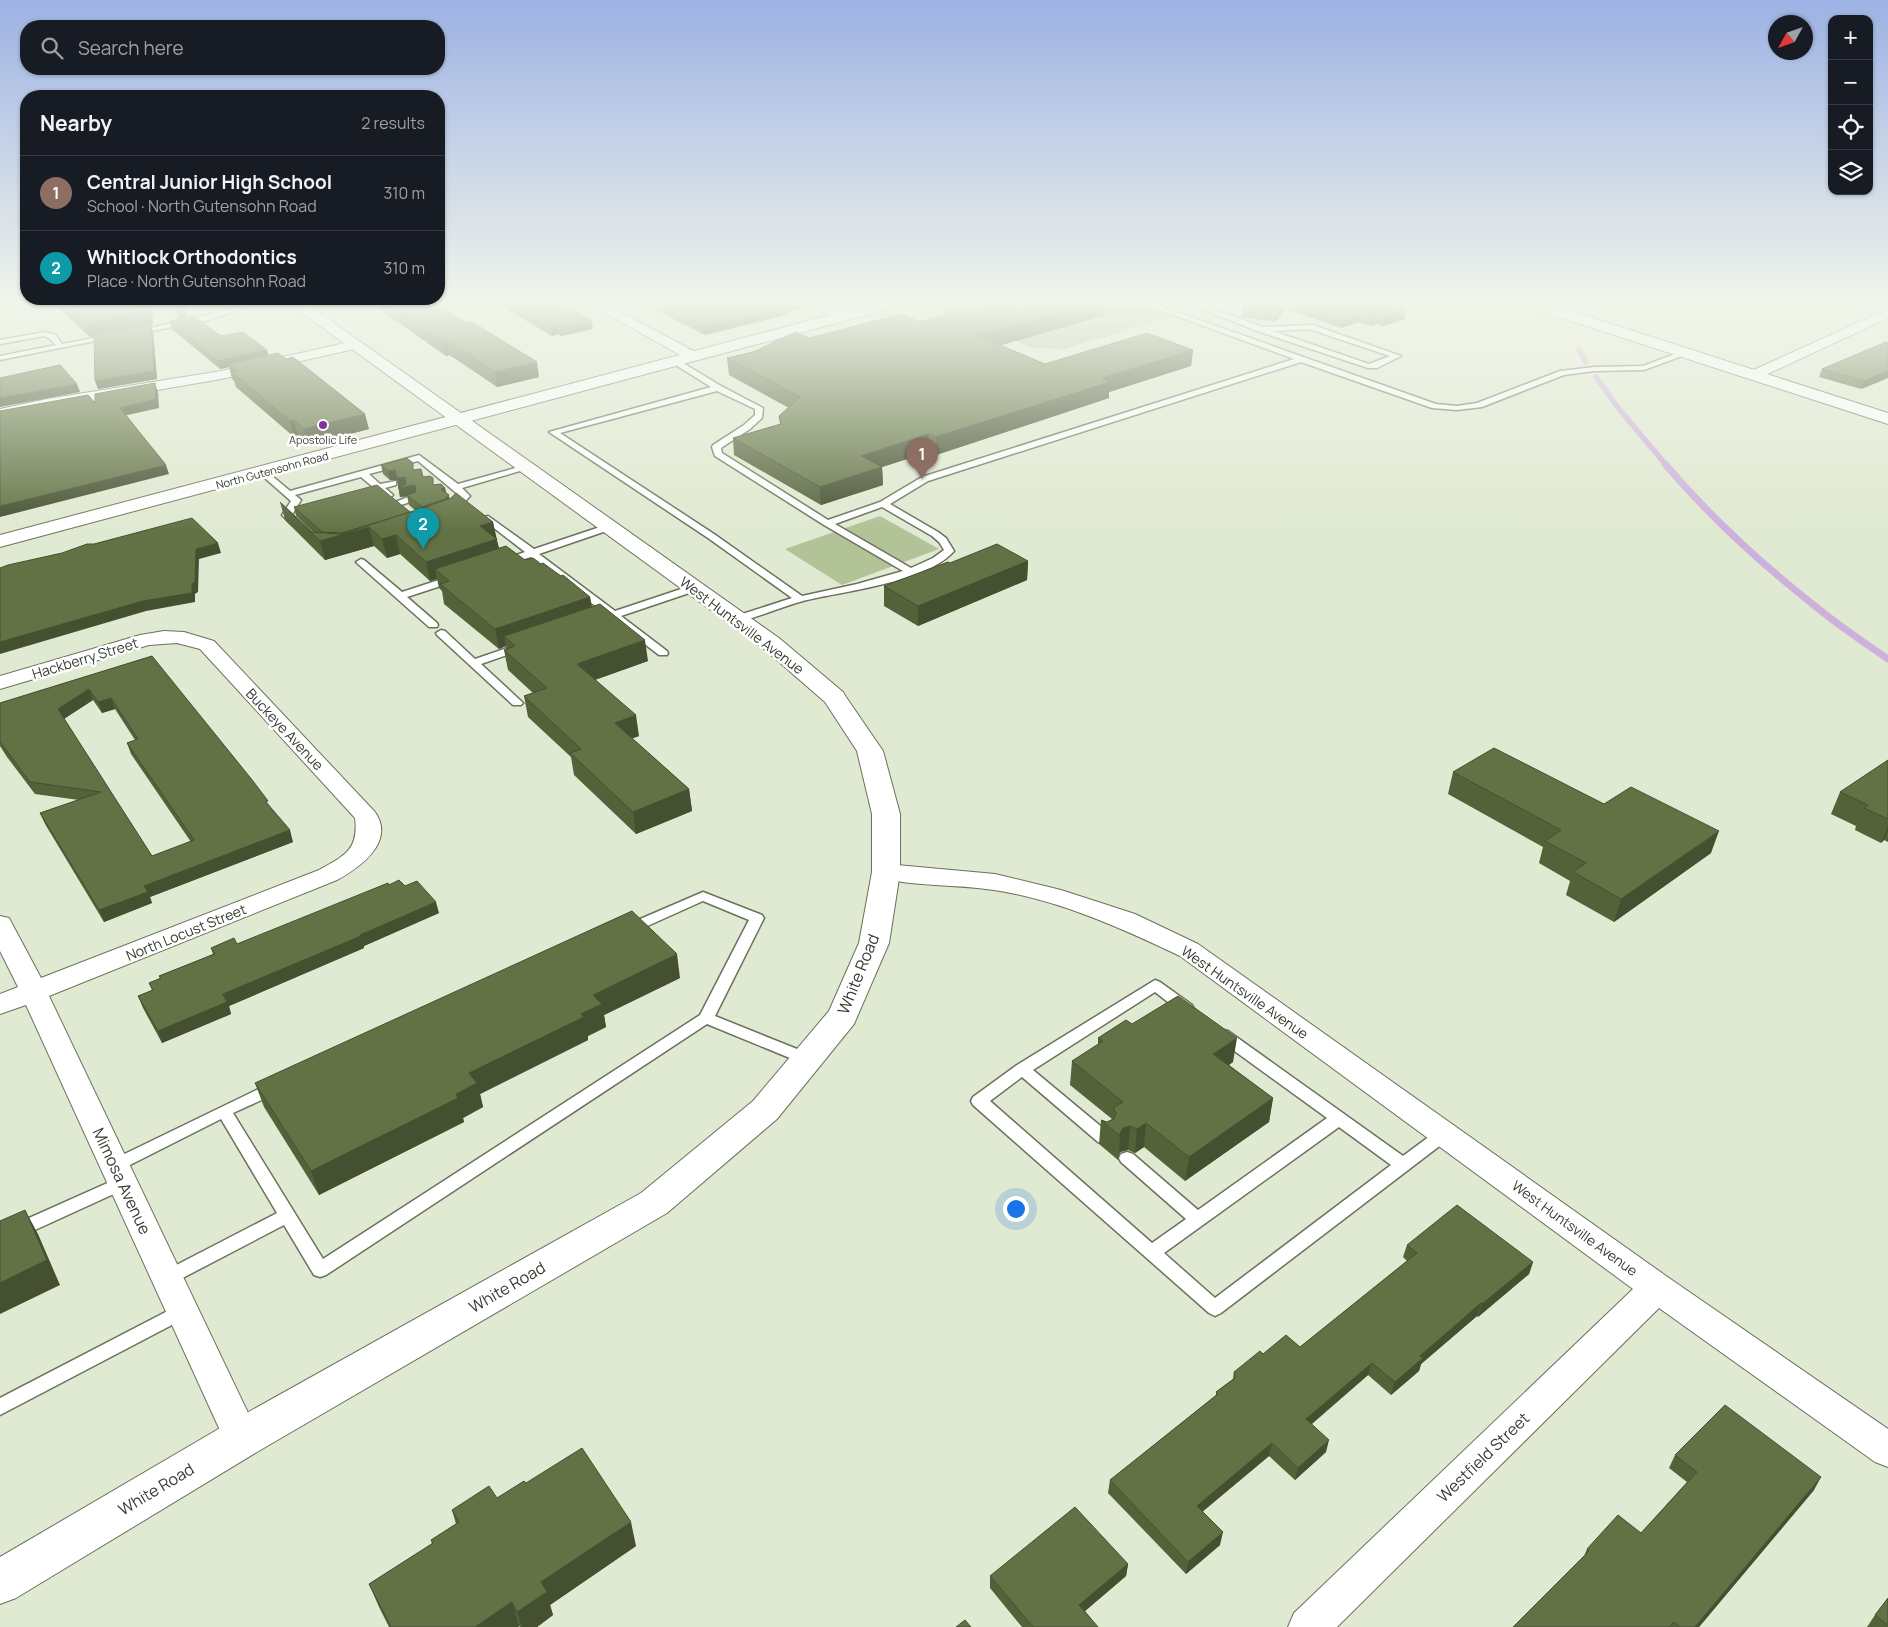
<!DOCTYPE html>
<html lang="en">
<head>
<meta charset="utf-8">
<style>
	body { margin:0; font-family:Manrope,sans-serif; background:#242831; color:#f1f3f6 }
	.controls { position:absolute; right:15px; top:15px; display:grid; overflow:hidden; border-radius:10px; box-shadow:0 1px 4px #0004 }
	.controls button { width:45px; height:45px; display:grid; place-items:center; padding:0; border:0; border-bottom:1px solid #363941; background:#171b24; color:#f1f3f6; font:25px sans-serif }
	.compass { position:absolute; left:1768px; top:15px; width:45px; height:45px; border-radius:50%; background:#171b24; box-shadow:0 1px 4px #0004; rotate:230deg }
	.you { position:absolute; left:1015px; top:1208px; width:18px; height:18px; margin:-12px; border:4px solid #fff; border-radius:50%; background:#1a73e8; box-shadow:0 0 0 8px #1a73e833 }
	.badge { display:grid; place-items:center; width:32px; height:32px; border-radius:50%; background:#be9bcf; color:#fff; font-size:16px; font-weight:700 }
	.pin { position:absolute; translate:-50% -41px; filter:drop-shadow(0 1px 2px #0008) }
	.pin::after { content:''; position:absolute; top:26px; width:18px; height:15px; background:inherit; clip-path:polygon(0 0,100% 0,50% 100%) }
	.list { margin:0; padding:0; list-style:none }
	h2 { display:flex; justify-content:space-between; align-items:center; height:65px; margin:0; padding:0 20px; font-size:21px }
	h2 small { font-size:16px; font-weight:400; color:#9ea1a6 }
	.list li { display:grid; grid-template-columns:32px 1fr auto; gap:15px; align-items:center; box-sizing:border-box; height:75px; padding:0 20px; border-top:1px solid #363941 }
	.list b { display:block; font-size:19px; white-space:nowrap }
	.list p { margin:0; font-size:16px; white-space:nowrap; color:#9ea1a6 }
	.list em { font-size:16px; font-style:normal; color:#9ea1a6 }
	.icon { flex:none; width:28px; height:28px; fill:none; stroke:currentColor; stroke-width:2; stroke-linecap:round; stroke-linejoin:round }
	.map { position:relative; flex:none; width:1888px; height:1627px; overflow:hidden }
	.search { position:absolute; background:#171b24; box-shadow:0 1px 4px #0004; left:20px; top:20px; width:425px; height:55px; display:flex; align-items:center; gap:12px; box-sizing:border-box; padding:0 18px; border-radius:20px; color:#9ea1a6; font-size:19px }
	.panel { position:absolute; background:#171b24; box-shadow:0 1px 4px #0004; left:20px; top:90px; width:425px; height:215px; border-radius:20px }
	.map>svg:first-child { display:block }
	.green { fill:#b2c397 }
	.lines { fill:none; stroke-linecap:round; stroke-linejoin:round }
	.stream-far1 { stroke:#ceb0dd; stroke-width:5.5 }
	.stream { stroke:#ceb0dd; stroke-width:7 }
	.service-casing { stroke:#6a725d; stroke-width:3 }
	.minor-casing { stroke:#6a725d; stroke-width:2 }
	.tertiary-casing { stroke:#6a725d; stroke-width:2 }
	.secondary-casing { stroke:#6a725d; stroke-width:2 }
	.service { fill:#fff; fill-rule:evenodd }
	.minor { fill:#fff; fill-rule:evenodd }
	.tertiary { fill:#fff; fill-rule:evenodd }
	.secondary { fill:#fff; fill-rule:evenodd }
	.wall { fill:#54623a; fill-rule:evenodd }
	.shaded-wall { fill:#455030 }
	.building { fill:#627244; stroke:#455030; fill-rule:evenodd }
	.poi-dot { fill:#8030a0; stroke:#fff; stroke-width:2 }
	.labels { text-anchor:middle; dominant-baseline:central; stroke-width:5; stroke-linejoin:round; paint-order:stroke }
	.far-poi-label { font-size:11px; fill:#373b31; stroke:#fff }
	.far-street-label { font-size:11px; fill:#373b31; stroke:#fff }
	.street-label { font-size:14px; fill:#373b31; stroke:#fff }
	.near-street-label { font-size:16px; fill:#373b31; stroke:#fff }
</style>
</head>
<body>
<div class="map">
<svg width="1888" height="1627" viewBox="0 0 1888 1627">
	<rect width="100%" height="100%" fill="#e0e9d1"/>
	<path class="green" d="M950 304H1137L1175 316 1064 349 1033 348 933 308Z
		M880 516 939 549 842 585 785 549Z"/>
	<g class="lines">
		<path class="stream-far1" d="M1579 350 1586 362
			M1596 377 1619 409 1667 466"/>
		<path class="stream" d="M1665 464C1711 518 1765 567 1820 610 1842 628 1865 643 1888 659"/>
		<g class="service-casing">
			<path id="service" d="M244 304H255L205 321 135 334 131 332 201 317Z
				M1144 304H1154L1436 404 1457 406 1477 403 1560 371 1594 367 1643 366 1683 351 1690 353 1644 370 1594 371 1564 375 1482 407 1457 410 1432 408 1301 362 928 481 890 504 938 532 946 538 954 551C926 583 843 591 803 601 781 607 759 617 737 622L732 619 733 617 792 598 708 538 549 432 711 387 671 362 678 360 721 386 763 408 762 418 750 429 721 448 722 453 828 520 880 502 922 477 1294 359ZM717 391 755 409V415L744 425 713 445 712 447 715 456 824 525 903 571 857 584 802 596 714 534 560 433ZM882 507 932 536 939 542 944 550 933 558 911 568 835 524Z
				M1190 304H1200L1262 327 1313 325 1401 356 1377 368H1368L1257 331ZM1309 329 1390 356 1369 364 1273 331Z
				M45 332 56 335 62 344 111 335 115 337 0 360V356L56 345 50 339 44 336 0 344V340Z
				M419 455 458 484 526 465 530 468 462 488 470 496 455 513 452 514 447 511 460 496 418 461 369 474 380 484 396 481V485L385 488 393 495 391 497H385L361 477 295 495 301 500 292 515 300 523 295 526 292 525 282 515 291 501 258 472 265 470 290 491Z
				M413 495 416 496V500L398 506 393 503Z
				M488 516 534 549 606 525H612V529L539 554 615 611 690 586H698V590L621 616 667 651 668 653 667 655H659L612 619 598 623 594 622 593 620 606 614 531 557 508 564H502V560L525 552 485 521V517Z
				M361 559 364 560 402 592 448 577H456V581L407 597 437 623 438 625 437 627H429L358 564 356 562Z
				M441 630 445 631 475 659 516 645H524L525 647 524 649 481 664 521 701 523 703 521 705H513L437 635 436 633Z
				M703 892 762 915 764 918 715 1016 812 1055 815 1059 812 1063 807 1064 802 1063 707 1024 326 1275 320 1277 314 1275 284 1225 173 1283 167 1285 161 1283 158 1278 161 1273 277 1213 221 1119 120 1170 114 1172 108 1170 106 1166 108 1162 269 1084 274 1082 279 1084 282 1088 279 1092 233 1113 323 1259 700 1015 749 920 703 901 634 932H624L622 929 624 926Z
				M1155 980 1160 982 1192 1005 1194 1009 1192 1013H1182L1155 992 1033 1070 1110 1134 1112 1138 1110 1142 1104 1144 1098 1142 1022 1077 990 1101 1152 1243 1186 1219 1121 1162 1119 1158 1121 1154 1127 1152 1133 1154 1198 1210 1327 1118 1218 1039 1216 1035 1218 1031 1223 1030 1228 1031 1403 1156 1438 1130 1444 1128 1450 1130 1452 1134 1450 1138 1221 1313 1215 1316 1209 1313 973 1105 971 1101 973 1097 1017 1065ZM1339 1127 1391 1165 1215 1298 1164 1253Z
				M123 1176 129 1177 131 1182 129 1187 0 1246V1231Z
				M183 1303 189 1306 192 1311 189 1316 0 1415V1398Z"/>
		</g>
		<g class="minor-casing">
			<path id="minor" d="M589 304H605L699 354 701 357 699 360H689Z
				M809 304H826L848 314 850 317 848 320H838Z
				M1888 309V318L1759 378H1749L1747 375 1749 372Z
				M354 341 359 342 361 345 359 348 221 379 47 409 0 419V409L47 399 221 371Z
				M164 631 184 632 214 641 375 812C396 842 359 868 337 880L49 996 260 1438 255 1450 242 1455 229 1450 26 1005 0 1014V994L18 987 0 951V916L9 918 41 978 319 870C344 856 359 850 355 818L200 649 177 643 149 645 0 689V676L140 635Z
				M886 864 995 874 1061 890 1135 914 1198 944 1669 1278 1888 1429V1467L1875 1462 1659 1308 1337 1627H1288L1294 1613 1633 1289 1180 956C1121 928 1059 900 994 890 956 884 915 887 877 877L874 872 877 867Z"/>
		</g>
		<g class="tertiary-casing">
			<path id="tertiary" d="M872 304H898L896 307 0 547V535Z
				M1526 304H1549L1888 413V424L1528 307Z"/>
		</g>
		<g class="secondary-casing">
			<path id="secondary" d="M290 304H307L779 638 843 692 846 697 883 751 900 814V872L889 943 854 1024 777 1119 667 1213 257 1452 16 1598 0 1604V1557L227 1424 641 1193 753 1101 829 1011 859 943 872 872V814L857 751 825 702 763 648Z"/>
		</g>
		<use href="#service" class="service"/>
		<use href="#minor" class="minor"/>
		<use href="#tertiary" class="tertiary"/>
		<use href="#secondary" class="secondary"/>
	</g>
	<path class="wall" d="M54 304H151L153 324 151 325 153 332 157 379 98 389 94 336 90 337Z
		M372 304H437L539 377 497 387 454 358 449 355 446 356Z
		M498 304H562L593 329 561 336 558 334 552 336Z
		M644 304H809V306L789 311V314L705 335Z
		M985 304H1105V315L1001 345 1045 364 1193 350 1191 366 1109 392V398L936 455 929 452 882 467 883 485 821 505 734 455 733 438 780 424 779 416 789 408 729 375 727 358 809 338 919 322Z
		M1245 304H1398L1405 319 1383 326 1377 324 1371 326 1359 322 1341 328 1285 309 1276 322 1241 317 1242 309Z
		M184 306 187 317 221 336 268 355 369 429 308 445 298 436 294 437 236 387 234 381 232 379 229 367 220 369 172 329 170 321 179 319 175 308Z
		M1888 343V378L1861 389 1819 377 1822 369Z
		M381 465 415 470 423 477 434 485 445 488 446 493 449 498 493 522 496 538 499 548 525 560 541 564 561 576 590 597 592 607 648 661 595 680 639 736 632 738 689 789 692 811 636 834 574 775 571 757 528 717 524 696 533 693 508 670 504 650 506 649V646L499 649 444 604 442 591 439 588 437 579 430 581 400 554 387 558 374 546 325 560 285 520 280 502 312 532H313L296 516 294 507 410 512 416 511 409 505 407 496 400 497 397 480H390L383 474Z
		M1028 561 1027 580 918 626 884 606V586L950 563Z
		M152 656 270 807 293 842 150 897 152 903 104 922 45 824 40 813 79 800 35 794 7 757 0 746V703ZM93 700 102 713 115 709 135 740 127 743 131 754 191 842 152 856 64 719Z
		M1888 760V842L1884 840 1881 843 1855 830 1856 826 1831 814 1840 792Z
		M1453 772 1604 804 1711 853 1614 922 1566 895 1570 881 1539 863 1543 847 1448 794Z
		M389 885 405 886 439 913 364 946V948L229 1006 231 1014 162 1043 143 1008 138 996 152 990 149 983 160 979 159 976 213 954 211 948 237 944Z
		M680 978 604 1015 606 1027 588 1036V1040L480 1094 483 1107 463 1118 464 1122 319 1195 264 1107 255 1083Z
		M1132 1024 1233 1062 1229 1065 1273 1098 1269 1122 1185 1181 1144 1147 1135 1153 1128 1150 1120 1152 1119 1155 1118 1160 1099 1144 1101 1120 1107 1122 1112 1119 1070 1085 1072 1061 1098 1045V1038Z
		M1407 1245 1533 1262 1529 1274 1478 1317 1477 1316 1421 1364 1419 1371 1391 1395 1368 1375 1312 1424 1326 1452 1295 1480 1269 1456 1203 1511 1220 1545 1186 1574 1108 1493 1110 1480 1216 1395V1392L1233 1379 1234 1372 1300 1347 1407 1261 1403 1257Z
		M1675 1455 1814 1490 1699 1627H1513L1584 1556 1587 1549 1641 1533 1687 1482 1669 1468Z
		M526 1483 636 1546 550 1605 553 1615 537 1627H520L519 1626 518 1627H389L379 1607 369 1584 432 1544 431 1540 456 1524 452 1510 497 1498Z
		M1128 1564 1126 1576 1085 1611 1098 1627H1022L990 1588V1576Z
		M1888 1598V1627H1867L1875 1615Z"/>
	<path class="shaded-wall" d="M148 304H151L153 324 151 325 153 332 157 379 98 389 95 381 151 325 90 337 85 323Z
		M783 304H809V306L789 311V314L705 335 704 327Z
		M1091 304H1105V315L978 352V336Z
		M1284 304H1286L1285 309 1276 322 1277 314Z
		M184 306 188 318 179 319 175 308Z
		M1406 311 1405 319 1383 326 1384 318Z
		M1360 315 1359 322 1341 328 1342 320Z
		M1378 316 1377 324 1371 326 1372 318Z
		M592 321 593 329 561 336 560 328Z
		M557 326 558 334 552 336 550 328Z
		M446 341 449 355 446 356 443 342Z
		M267 350 269 358 228 364 229 367 220 369 218 361Z
		M1193 350 1191 366 1109 392V398L936 455V437L1102 378Z
		M537 362 539 377 497 387 495 372Z
		M1888 371V378L1861 389 1864 381Z
		M155 383 158 392 159 408 123 416 120 408Z
		M77 384 80 392 0 407V398Z
		M365 414 369 429 308 445 304 429Z
		M294 420 298 436 294 437 290 421Z
		M929 434V452L882 467 883 485 821 505 820 487 861 456Z
		M166 465 169 474 0 517V506Z
		M395 470 397 480H390L388 471Z
		M405 477 415 485 417 495 400 497 397 478Z
		M445 488 447 497 449 495 450 504 424 517 422 507 441 489Z
		M493 522 501 558 435 569 437 579 430 581 426 562 480 526Z
		M369 527 374 546 325 560 320 541Z
		M396 535 400 554 387 558 382 539Z
		M218 543 221 553 199 559 198 592 195 594V602L146 611 0 654V642L192 584 196 549Z
		M1028 561 1027 580 918 626V606Z
		M590 597 593 616 504 636 506 646 499 649 495 629Z
		M645 640 648 661 580 685 577 664Z
		M89 689 93 700 62 720 58 709Z
		M111 698 115 709 102 713 98 702Z
		M636 715 639 736 618 744 615 723Z
		M689 789 692 811 636 834 633 812Z
		M1888 826V831L1884 840 1881 843Z
		M290 830 293 842 150 897 152 903 104 922 99 910 144 886Z
		M1719 831 1711 853 1614 922 1621 899Z
		M436 902 439 913 364 946V948L229 1006 231 1014 162 1043 158 1031 223 994Z
		M677 954 680 978 604 1015 606 1027 588 1036V1040L480 1094 483 1107 463 1118 464 1122 319 1195 311 1171 456 1094 469 1073 581 1014 593 995Z
		M1237 1038 1233 1062 1210 1078 1213 1054Z
		M1273 1098 1269 1122 1185 1181 1189 1157Z
		M1146 1123 1144 1147 1135 1153 1137 1129Z
		M1130 1126 1128 1150 1120 1152 1119 1155 1120 1136V1133L1123 1128Z
		M25 1210 38 1234 60 1285 0 1314V1283Z
		M1533 1262 1529 1274 1478 1317 1482 1304Z
		M1481 1303 1477 1316 1421 1364 1419 1371 1391 1395 1395 1382 1420 1356Z
		M1372 1363 1368 1375 1303 1431 1306 1419Z
		M1329 1440 1326 1452 1295 1480 1298 1468Z
		M1272 1443 1269 1456 1195 1518 1197 1506Z
		M1821 1477 1814 1490 1699 1627H1695Z
		M631 1522 636 1546 550 1605 553 1615 537 1627H522L517 1612 541 1582Z
		M1223 1532 1220 1545 1186 1574 1188 1562Z
		M1128 1564 1126 1576 1078 1617 1079 1605Z
		M512 1602 519 1626 518 1627H475Z"/>
	<path class="building" d="M65 304H148V311L85 323Z
		M178 304H182L184 306 175 308Z
		M389 304H437L466 323 472 322 537 362 495 372 452 343 446 341 443 342Z
		M510 304H562L592 321 560 328 557 326 550 328Z
		M659 304H783L789 307 704 327Z
		M985 304H1091L978 336 1045 364 1147 333 1193 350 1102 378 1110 382 936 437 929 434 861 456 882 467 820 487 733 438 781 424 779 416 800 397 727 358 753 352 796 332 809 338 902 314 919 322Z
		M1245 304H1284L1277 314 1242 309Z
		M1295 304H1398L1406 311 1384 318 1378 316 1372 318 1360 315 1342 320Z
		M194 316 221 336 243 332 267 350 218 361 170 321Z
		M151 324 154 371 95 381 94 335Z
		M1886 342 1888 343V371L1864 381 1822 369Z
		M278 353 286 359 293 357 365 414 304 429 294 420 290 421 232 372 237 371 228 364Z
		M60 365 77 384 0 398V378Z
		M155 383 156 399 120 408 166 465 0 506V411L88 395 95 403V394Z
		M407 458 413 463V470L421 469 423 477 430 476 433 478V485L441 484 445 488 441 489 449 495 445 499 422 507 407 495 416 492 415 485 398 488 406 484 405 477 397 478 395 470 388 471 381 465Z
		M377 485 410 512 342 533 322 532 294 507Z
		M456 493 493 522 480 526 497 539 426 562 396 535 382 539 369 527 320 541 280 502 312 532 341 534 423 508 451 498Z
		M192 518 218 543 196 549 195 582 192 584V593L143 601 0 642V568L8 565 62 553 87 544H94Z
		M997 544 1028 561 918 606 884 586 948 562 950 563Z
		M506 546 525 560 533 558 541 564 543 563 561 576 563 575 590 597 495 629 440 584 449 581 435 569Z
		M600 604 645 640 577 664 636 715 615 723 689 789 633 812 570 753 581 749 524 696 547 688 504 650 515 646 504 636Z
		M152 656 253 781 268 801 266 802 290 830 144 886 148 892 99 910 40 813 101 792 30 782 0 742V703ZM89 689 98 702 111 698 138 739 127 743 194 840 152 856 58 709Z
		M1494 748 1604 804 1631 787 1719 831 1621 899 1573 872 1586 863 1545 841 1561 830 1453 772Z
		M1888 760V819L1864 808 1868 805 1840 792Z
		M399 880 405 886 417 881 436 902 360 935 361 936 223 994 227 1002 158 1031 138 996 153 990 149 983 161 978 159 976 215 954 211 948 234 938 237 944 388 883 389 885Z
		M632 911 677 954 593 995 602 1004 581 1014 584 1017 469 1073 477 1083 456 1094 458 1098 311 1171 255 1083Z
		M1178 996 1237 1038 1213 1054 1273 1098 1189 1157 1146 1123 1137 1129 1130 1126 1123 1128 1120 1133V1136L1101 1120 1107 1122 1114 1119 1116 1113 1113 1108 1123 1102 1072 1061 1103 1041 1098 1038 1126 1020 1132 1024Z
		M1457 1205 1533 1262 1482 1304 1481 1303 1420 1356 1423 1358 1395 1382 1372 1363 1306 1419 1329 1440 1298 1468 1272 1443 1197 1506 1223 1532 1188 1562 1110 1480 1218 1394 1216 1392 1235 1378 1234 1372 1260 1351 1263 1354 1286 1335 1300 1347 1417 1253 1407 1245Z
		M25 1210 47 1260 0 1283V1221Z
		M1725 1405 1821 1477 1695 1627H1680L1674 1622 1669 1627H1513L1589 1551 1587 1549 1618 1515 1641 1533 1697 1472 1675 1455Z
		M582 1448 631 1522 541 1582 547 1592 517 1612 512 1602 475 1627H391L369 1584 433 1543 431 1540 459 1522 452 1510 489 1486 497 1498 524 1481 526 1483Z
		M1075 1507 1128 1564 1079 1605 1098 1627H1033L990 1576Z
		M1888 1598V1625L1875 1615Z
		M965 1620 971 1627H956Z"/>
	<linearGradient id="sky" x2="0" y2="1"><stop stop-color="#9db2e4"/><stop offset="0.57" stop-color="#f1f5ea"/><stop offset="1" stop-color="#f1f5ea" stop-opacity="0"/></linearGradient>
	<rect width="1888" height="532" fill="url(#sky)"/>
	<circle class="poi-dot" cx="323" cy="425" r="5"/>
	<g class="labels">
		<g class="far-poi-label">
			<text x="323" y="439">Apostolic Life</text>
		</g>
		<g class="far-street-label">
			<text transform="translate(272 470) rotate(-15)">North Gutensohn Road</text>
		</g>
		<g class="street-label">
			<text transform="translate(742 625) rotate(37)">West Huntsville Avenue</text>
			<text transform="translate(85 658) rotate(-17)">Hackberry Street</text>
			<text transform="translate(285 729) rotate(47)">Buckeye Avenue</text>
			<text transform="translate(186 932) rotate(-22)">North Locust Street</text>
			<text transform="translate(1245 992) rotate(35)">West Huntsville Avenue</text>
			<text transform="translate(1575 1228) rotate(36)">West Huntsville Avenue</text>
		</g>
		<g class="near-street-label">
			<text transform="translate(858 974) rotate(-68)">White Road</text>
			<text transform="translate(122 1181) rotate(65)">Mimosa Avenue</text>
			<text transform="translate(507 1287) rotate(-30)">White Road</text>
			<text transform="translate(1483 1457) rotate(-44)">Westfield Street</text>
			<text transform="translate(156 1489) rotate(-31)">White Road</text>
		</g>
	</g>
</svg>
<div class="controls">
<button>+</button>
<button>−</button>
<button><svg class="icon" aria-label="locate" viewBox="0 0 24 24"><circle cx="12" cy="12" r="6"/><path d="M12 2v4M12 18v4M2 12h4M18 12h4"/></svg></button>
<button><svg class="icon" aria-label="layers" viewBox="0 0 24 24"><path d="M12 4l9 5-9 5-9-5zM3 14l9 5 9-5"/></svg></button>
</div>
<svg class="compass" viewBox="-18 -18 36 36"><path d="M0-13l5 13h-10z" fill="#e53935"/><path d="M0 13l5-13h-10z" fill="#9ea1a6"/></svg>
<div class="you"></div>
<div class="pin badge" style="left:922px;top:479px;background:#8d6e63">1</div>
<div class="pin badge" style="left:423px;top:549px;background:#0f9aa8">2</div>
<div class="search"><svg class="icon" aria-label="search" viewBox="0 0 24 24"><circle cx="10" cy="10" r="6"/><path d="M15 15l6 6"/></svg>Search here</div>
<section class="panel">
<h2>Nearby<small>2 results</small></h2>
<ul class="list">
<li><span class="badge" style="background:#8d6e63">1</span><div><b>Central Junior High School</b><p>School · North Gutensohn Road</p></div><em>310 m</em></li>
<li><span class="badge" style="background:#0f9aa8">2</span><div><b>Whitlock Orthodontics</b><p>Place · North Gutensohn Road</p></div><em>310 m</em></li>
</ul>
</section>
</div>
</body>
</html>
